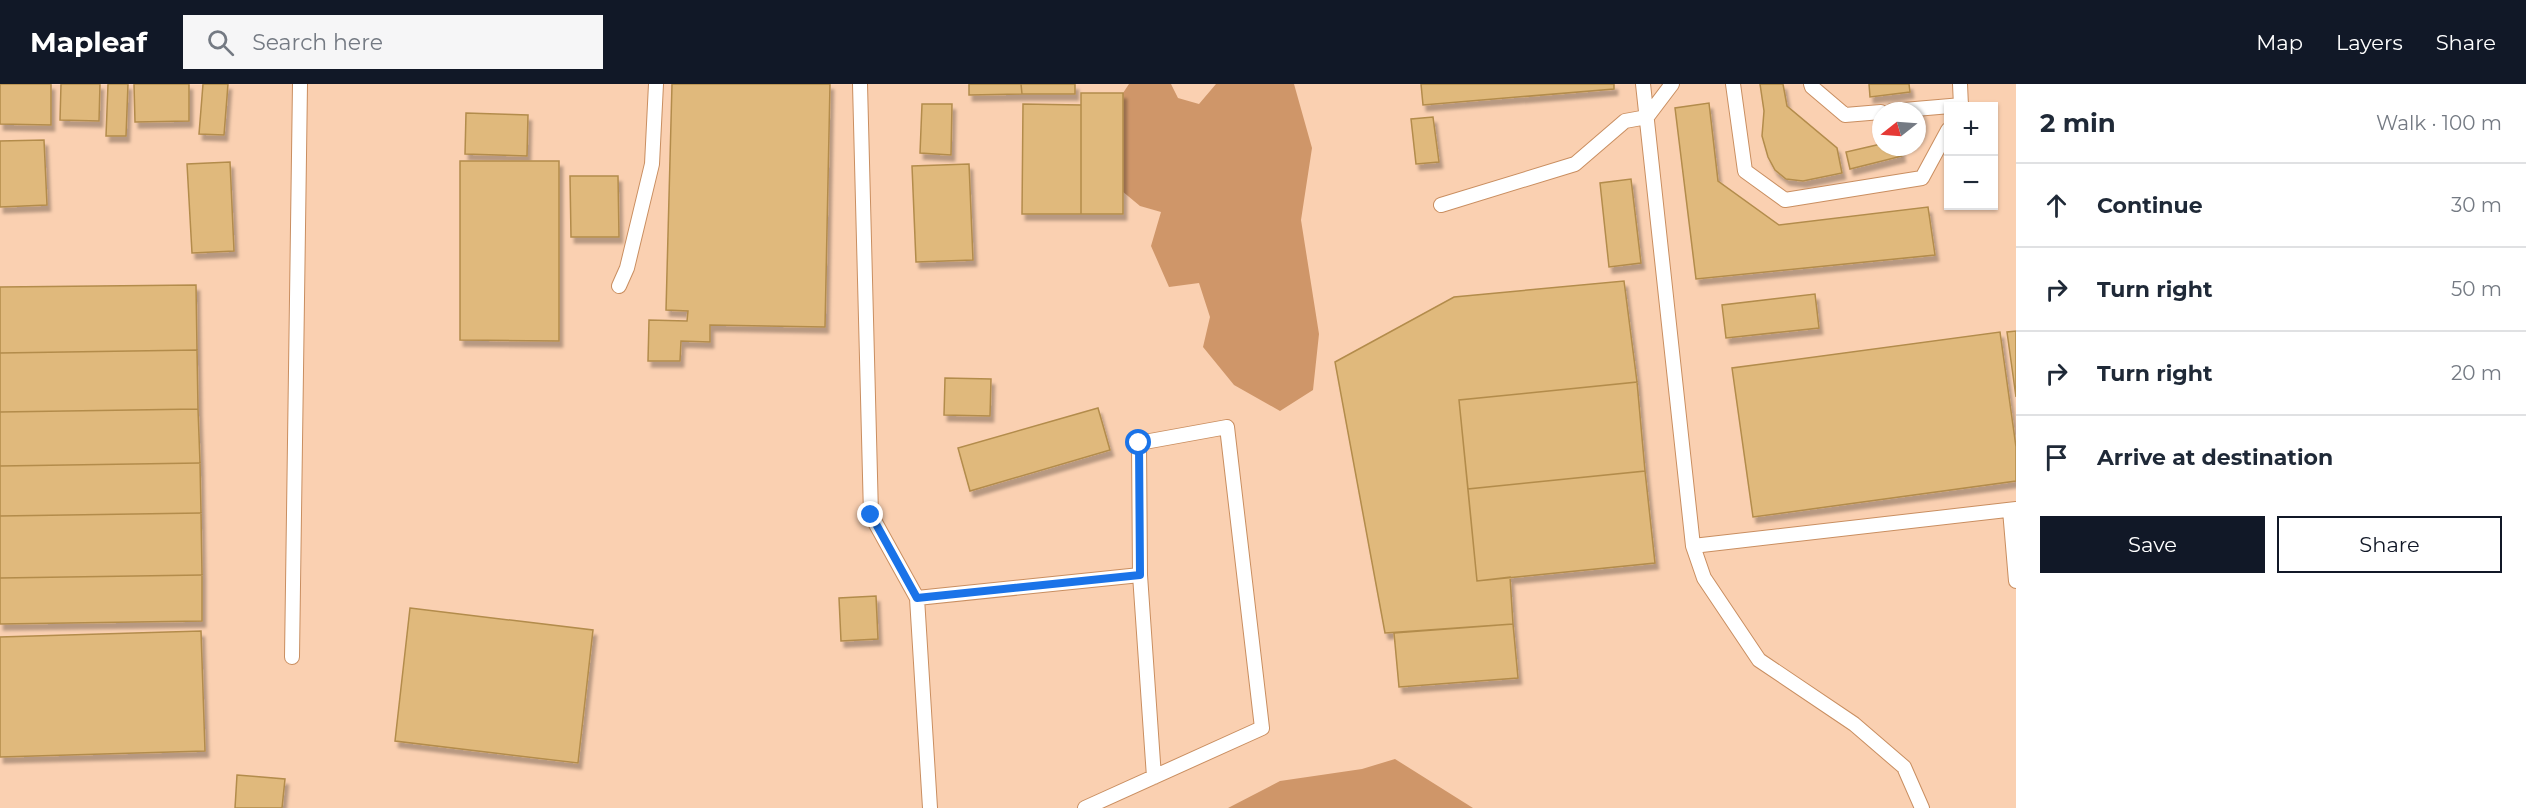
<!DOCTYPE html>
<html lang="en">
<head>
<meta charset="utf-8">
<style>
	body { margin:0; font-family:Montserrat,sans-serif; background:#f6f6f7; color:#1f2937 }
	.controls { position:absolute; right:18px; top:18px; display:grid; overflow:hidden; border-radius:0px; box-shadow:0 2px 4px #0004 }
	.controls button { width:54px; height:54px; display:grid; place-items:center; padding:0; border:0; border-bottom:2px solid #e0e1e3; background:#fff; color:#1f2937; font:30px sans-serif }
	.compass { position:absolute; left:1872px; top:18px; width:54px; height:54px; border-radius:50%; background:#fff; box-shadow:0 2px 4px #0004; rotate:253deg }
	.stop { position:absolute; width:18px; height:18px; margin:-14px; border:4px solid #1a73e8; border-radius:50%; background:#fff }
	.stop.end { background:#1a73e8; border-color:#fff; box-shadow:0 2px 6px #0008 }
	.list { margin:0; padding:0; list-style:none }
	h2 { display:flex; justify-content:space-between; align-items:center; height:78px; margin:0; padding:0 24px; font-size:26px }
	h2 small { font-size:20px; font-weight:400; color:#747a83 }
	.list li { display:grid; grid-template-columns:39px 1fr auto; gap:18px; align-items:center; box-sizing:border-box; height:84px; padding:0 24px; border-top:2px solid #e0e1e3 }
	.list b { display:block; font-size:22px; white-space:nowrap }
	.list em { font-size:20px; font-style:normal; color:#747a83 }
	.actions { display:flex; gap:12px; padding:18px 24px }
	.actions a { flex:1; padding:14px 0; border:2px solid #111827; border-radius:0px; text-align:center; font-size:21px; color:#111827 }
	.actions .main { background:#111827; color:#fff }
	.icon { flex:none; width:33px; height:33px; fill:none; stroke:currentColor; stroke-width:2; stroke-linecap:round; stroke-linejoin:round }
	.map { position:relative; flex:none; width:2016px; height:724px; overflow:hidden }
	header { display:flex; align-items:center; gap:36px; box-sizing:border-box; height:84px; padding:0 30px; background:#111827; color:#fff }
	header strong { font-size:28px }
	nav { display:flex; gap:33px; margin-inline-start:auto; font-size:21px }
	.search { width:420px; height:54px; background:#f6f6f7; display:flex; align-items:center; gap:15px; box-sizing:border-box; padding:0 21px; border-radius:0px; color:#747a83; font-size:22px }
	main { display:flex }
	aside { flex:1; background:#fff }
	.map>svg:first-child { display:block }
	.built { fill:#fad0b1; fill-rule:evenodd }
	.forest { fill:#cf9669 }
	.building { fill:#e0b97b; stroke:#b38c4c; stroke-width:1.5; filter:url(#shadow) }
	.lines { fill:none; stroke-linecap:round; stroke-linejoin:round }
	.service-casing { stroke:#c98e60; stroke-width:16 }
	.service { stroke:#fff; stroke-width:14 }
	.route { stroke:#1a73e8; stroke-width:8 }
</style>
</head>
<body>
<header>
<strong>Mapleaf</strong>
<div class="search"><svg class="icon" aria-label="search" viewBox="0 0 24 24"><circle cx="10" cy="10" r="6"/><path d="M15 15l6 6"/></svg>Search here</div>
<nav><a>Map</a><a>Layers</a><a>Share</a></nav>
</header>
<main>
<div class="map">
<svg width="2016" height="724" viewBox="0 0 2016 724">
	<defs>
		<filter id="shadow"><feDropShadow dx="3.5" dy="6" stdDeviation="1.5" flood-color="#0004"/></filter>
	</defs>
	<rect width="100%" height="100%" fill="#f8decb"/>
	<path class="built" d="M0 0H2016V724H0ZM1948 22H1994V122H1948ZM1881 27H1917V63H1881Z"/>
	<path class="forest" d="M1129 0H1171L1178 14 1199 20 1216 0H1294L1312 64 1301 136 1319 250 1313 306 1280 327 1234 301 1203 263 1210 233 1199 199 1169 203 1151 162 1161 128 1140 122 1122 107 1123 9Z
		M1395 675 1473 724H1228L1280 697 1362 685Z"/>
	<path class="building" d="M0 0H51V41L0 40Z
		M61 0H100L99 37 60 36Z
		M108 0H128L126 52H106Z
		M134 0H189V37L135 38Z
		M203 0H228L224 51 199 50Z
		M672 0H830L825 243 710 241V258L681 257 680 277H648L649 236 687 237 688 227 666 226Z
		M969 0H1021L1022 10 969 11Z
		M1021 0H1075V10H1022Z
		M1421 0H1614V5L1423 21Z
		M1760 0H1783L1787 22 1837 64 1842 89 1803 97 1786 95 1775 86 1768 73 1762 52 1764 27Z
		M1869 0H1909L1910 8 1870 13Z
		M1081 9H1123V130H1081Z
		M1709 19 1718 97 1779 141 1928 123 1935 171 1696 195 1675 24Z
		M922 20H952L951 71 920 69Z
		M1023 20 1081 21V130H1022Z
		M466 29 528 31 527 72 465 70Z
		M1433 33 1439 78 1416 80 1411 35Z
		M44 56 47 121 0 123V57Z
		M1881 60V63H1900L1902 72 1850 85 1846 68Z
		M460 77H559V257L460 256Z
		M230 78 234 167 192 169 187 80Z
		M969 80 973 176 916 178 912 82Z
		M570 92H618L619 153H571Z
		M1631 95 1641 179 1609 183 1600 99Z
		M1624 197 1637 298 1459 316 1477 497 1510 493 1513 540 1385 549 1335 278 1454 213Z
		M196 201 197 266 0 269V203Z
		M1815 210 1819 244 1726 254 1722 221Z
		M2016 247V313L2007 248Z
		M2000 248 2016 363V397L1753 433 1732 284Z
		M197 266 198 325 0 328V269Z
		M945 294 991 295 990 332 944 331Z
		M1637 298 1645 387 1468 405 1459 316Z
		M1098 324 1110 366 970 407 958 364Z
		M198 325 200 379 0 382V328Z
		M200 379 201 429 0 432V382Z
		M1645 387 1655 479 1477 497 1468 405Z
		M201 429 202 491 0 494V432Z
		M202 491V537L0 540V494Z
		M876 512 878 555 841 557 839 514Z
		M410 524 593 546 578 679 395 657Z
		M1513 540 1518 594 1399 603 1394 549Z
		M201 547 205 667 0 673V553Z
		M237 691 285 695 282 724H235Z"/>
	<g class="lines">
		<g class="service-casing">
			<path id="service" d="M860 0 871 431 917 514 930 724
				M1643 0 1693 462 1704 494 1759 576 1854 640 1904 683 1922 724
				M1733 0 1745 87 1785 116 1922 94 1948 46
				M1811 0 1812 3 1845 31 1881 28
				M1960 0 1961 22
				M1892 27 1962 21
				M1441 121 1575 80 1625 37 1647 33 1672 0
				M619 202 627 184 652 80 656 0
				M2010 426 2016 497
				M1693 462 2016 425
				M1140 491 1154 693
				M917 514 1140 491 1139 359 1227 343 1262 644 1085 724
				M292 573 300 0"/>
		</g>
		<use href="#service" class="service"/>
	</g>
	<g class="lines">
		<path class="route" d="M871 431 917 514 1140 491 1139 359"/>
	</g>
</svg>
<div class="controls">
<button>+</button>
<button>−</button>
</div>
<svg class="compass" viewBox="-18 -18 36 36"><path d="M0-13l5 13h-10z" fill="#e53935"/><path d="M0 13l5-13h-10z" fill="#747a83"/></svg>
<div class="stop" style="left:1139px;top:359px"></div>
<div class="stop end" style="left:871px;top:431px"></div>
</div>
<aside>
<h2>2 min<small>Walk · 100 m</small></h2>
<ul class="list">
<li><svg class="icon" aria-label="ahead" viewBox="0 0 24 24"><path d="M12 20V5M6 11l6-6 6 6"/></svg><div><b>Continue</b></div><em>30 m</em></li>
<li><svg class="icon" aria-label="right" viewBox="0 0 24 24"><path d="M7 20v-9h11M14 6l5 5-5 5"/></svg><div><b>Turn right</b></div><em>50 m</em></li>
<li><svg class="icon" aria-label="right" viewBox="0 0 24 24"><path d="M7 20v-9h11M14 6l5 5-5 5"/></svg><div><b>Turn right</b></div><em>20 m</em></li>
<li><svg class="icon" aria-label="arrive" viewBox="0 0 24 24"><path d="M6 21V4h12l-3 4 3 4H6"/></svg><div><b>Arrive at destination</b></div></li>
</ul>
<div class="actions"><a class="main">Save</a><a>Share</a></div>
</aside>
</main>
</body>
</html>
